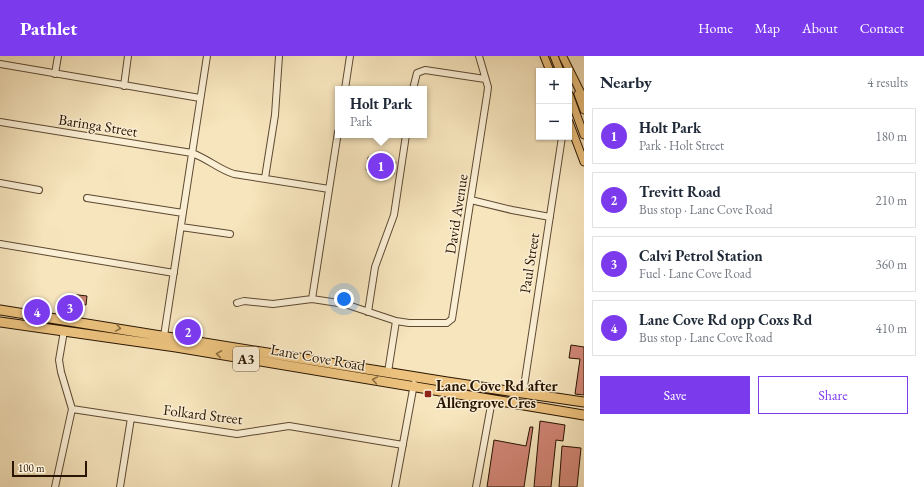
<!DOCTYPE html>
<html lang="en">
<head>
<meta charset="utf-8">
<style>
	body { margin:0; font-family:"EB Garamond",serif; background:#f2f2f3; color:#1f2937 }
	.controls { position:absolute; right:12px; top:12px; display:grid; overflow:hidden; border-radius:0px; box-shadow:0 1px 3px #0004 }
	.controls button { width:36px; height:36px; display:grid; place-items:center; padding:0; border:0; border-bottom:1px solid #e0e1e3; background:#fff; color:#1f2937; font:20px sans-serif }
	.scale { position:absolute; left:12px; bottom:10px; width:75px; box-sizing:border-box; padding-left:4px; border:2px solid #291502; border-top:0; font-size:11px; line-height:14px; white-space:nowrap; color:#291502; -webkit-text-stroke:3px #faeed4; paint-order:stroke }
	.you { position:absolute; left:344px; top:243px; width:14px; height:14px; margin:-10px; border:3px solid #fff; border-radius:50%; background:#1a73e8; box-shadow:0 0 0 6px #1a73e833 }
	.badge { display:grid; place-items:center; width:26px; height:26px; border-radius:50%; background:#7c3aed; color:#fff; font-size:13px; font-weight:700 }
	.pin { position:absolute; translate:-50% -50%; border:2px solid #fff; box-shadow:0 1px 4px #0006 }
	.popup { position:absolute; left:335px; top:30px; width:92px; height:52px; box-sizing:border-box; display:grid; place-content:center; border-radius:0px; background:#fff; filter:drop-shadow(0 1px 3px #0005); font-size:13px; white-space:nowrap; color:#747a83 }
	.popup b { font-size:15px; color:#1f2937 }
	.popup::after { content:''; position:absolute; left:50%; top:100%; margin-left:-8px; border:8px solid transparent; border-top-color:#fff }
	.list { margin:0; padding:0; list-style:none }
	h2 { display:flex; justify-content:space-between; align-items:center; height:52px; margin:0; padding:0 16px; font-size:17px }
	h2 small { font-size:13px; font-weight:400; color:#747a83 }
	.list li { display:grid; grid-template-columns:26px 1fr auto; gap:12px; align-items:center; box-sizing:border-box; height:56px; margin:0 8px 8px; padding:0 8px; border:1px solid #e0e1e3; border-radius:0px }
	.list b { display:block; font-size:15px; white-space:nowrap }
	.list p { margin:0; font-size:13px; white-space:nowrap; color:#747a83 }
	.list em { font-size:13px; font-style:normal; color:#747a83 }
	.actions { display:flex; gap:8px; padding:12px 16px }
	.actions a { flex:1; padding:9px 0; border:1px solid #7c3aed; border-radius:0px; text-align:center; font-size:14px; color:#7c3aed }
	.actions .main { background:#7c3aed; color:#fff }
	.map { position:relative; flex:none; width:584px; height:431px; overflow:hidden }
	header { display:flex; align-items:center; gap:24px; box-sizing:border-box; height:56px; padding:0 20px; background:#7c3aed; color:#fff }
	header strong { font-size:19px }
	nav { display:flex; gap:22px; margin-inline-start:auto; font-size:14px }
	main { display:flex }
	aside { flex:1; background:#fff }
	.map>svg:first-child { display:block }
	.green { fill:#bfc38f; stroke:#746c48 }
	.building { fill:#d18777; stroke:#291502 }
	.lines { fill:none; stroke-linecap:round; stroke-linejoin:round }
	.minor-casing { stroke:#5c4931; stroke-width:8 }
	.major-casing { stroke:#291502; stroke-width:9 }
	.highway-casing { stroke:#291502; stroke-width:11 }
	.minor { stroke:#faeed4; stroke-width:6 }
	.major { stroke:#ecc27e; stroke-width:7 }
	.highway { stroke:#ecc27e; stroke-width:9 }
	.oneway { stroke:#8a6c40 }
	.poi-dot { fill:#8f2418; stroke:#faeed4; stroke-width:1.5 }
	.labels { text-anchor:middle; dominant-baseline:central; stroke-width:3; stroke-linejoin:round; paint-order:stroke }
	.shield { fill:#faeed4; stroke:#685641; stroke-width:1 }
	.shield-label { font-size:14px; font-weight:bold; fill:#291502 }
	.street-label { font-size:15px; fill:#291502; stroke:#faeed4 }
	.poi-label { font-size:15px; font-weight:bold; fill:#291502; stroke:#faeed4; text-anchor:start }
</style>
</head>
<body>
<header>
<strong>Pathlet</strong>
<nav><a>Home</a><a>Map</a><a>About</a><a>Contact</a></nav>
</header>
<main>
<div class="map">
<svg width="584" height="431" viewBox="0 0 584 431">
	<rect width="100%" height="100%" fill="#f7e5bd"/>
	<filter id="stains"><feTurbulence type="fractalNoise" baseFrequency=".005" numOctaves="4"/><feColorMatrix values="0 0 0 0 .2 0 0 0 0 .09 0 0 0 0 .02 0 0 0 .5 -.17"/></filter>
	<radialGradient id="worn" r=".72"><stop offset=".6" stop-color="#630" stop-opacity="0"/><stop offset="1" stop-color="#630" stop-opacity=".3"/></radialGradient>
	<path class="green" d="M368 101 396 106 394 118 366 114Z"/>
	<path class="building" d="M70 238 87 240 86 249 74 247 72 255H67Z
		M571 289 584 291V339L575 338 580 303 569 302Z
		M540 365 565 369 563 385 556 384 551 431H534Z
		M530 371H533L524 431H487L494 384 526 390Z
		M562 390 581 392 577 431H559Z"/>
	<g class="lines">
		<g class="minor-casing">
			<path id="minor" d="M0 8 200 42
				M55 18 58 0
				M124 30 128 0
				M345 33 350 0
				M413 33 417 17 425 14 485 23
				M0 66 192 97C208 103 220 114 234 118L329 133
				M265 122 275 59 279 0
				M0 127 39 134
				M87 142 183 157
				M471 144 512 154 550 161
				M181 171 230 178
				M0 188 174 217
				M312 243 338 76
				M237 247 244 245 273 248 312 243 345 248 396 265 409 267H447L452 263 487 39 488 31 479 0
				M368 256 375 211 394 159 406 79
				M164 280 207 0
				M388 316 396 265
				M523 337 562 81
				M72 353 237 378 289 370 403 389
				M55 431 72 353 61 316 59 304 64 275
				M120 431 131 362
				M395 431 414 328
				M476 431 492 344"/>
		</g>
		<g class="major-casing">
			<path id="major" d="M544 0 550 15
				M554 0 560 15
				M563 1 584 43
				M569 38 584 79
				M578 38 584 54
				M569 66 584 106"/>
		</g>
		<g class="highway-casing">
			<path id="highway" d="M0 254 447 326 584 346
				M0 266 176 291 584 359"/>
		</g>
		<use href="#minor" class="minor"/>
		<use href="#major" class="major"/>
		<use href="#highway" class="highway"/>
	</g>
	<defs><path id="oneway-chevron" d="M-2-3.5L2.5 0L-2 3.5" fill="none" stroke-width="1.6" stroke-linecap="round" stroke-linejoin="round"/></defs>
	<g class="oneway">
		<use href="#oneway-chevron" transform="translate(118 272) rotate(10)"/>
		<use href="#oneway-chevron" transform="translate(219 298) rotate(-171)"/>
		<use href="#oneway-chevron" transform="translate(375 324) rotate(-170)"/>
	</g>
	<rect class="poi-dot" x="424" y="334" width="8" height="8" rx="2"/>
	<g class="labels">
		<rect class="shield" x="233" y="291" width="26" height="24" rx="3"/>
		<g class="shield-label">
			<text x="246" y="303">A3</text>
		</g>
		<g class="street-label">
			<text transform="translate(98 69) rotate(9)">Baringa Street</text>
			<text transform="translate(456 158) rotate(-81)">David Avenue</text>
			<text transform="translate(529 207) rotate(-81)">Paul Street</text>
			<text transform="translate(318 301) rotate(10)">Lane Cove Road</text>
			<text transform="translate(203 358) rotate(7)">Folkard Street</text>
		</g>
		<g class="poi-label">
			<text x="436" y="329">Lane Cove Rd after<tspan x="436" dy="17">Allengrove Cres</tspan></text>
		</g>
	</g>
	<rect width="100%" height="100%" filter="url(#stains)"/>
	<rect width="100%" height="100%" fill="url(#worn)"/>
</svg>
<div class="controls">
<button>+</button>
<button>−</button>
</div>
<div class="scale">100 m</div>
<div class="you"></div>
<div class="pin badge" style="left:381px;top:110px">1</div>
<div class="popup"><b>Holt Park</b>Park</div>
<div class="pin badge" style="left:188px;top:276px">2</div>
<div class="pin badge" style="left:70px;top:252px">3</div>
<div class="pin badge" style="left:37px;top:256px">4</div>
</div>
<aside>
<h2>Nearby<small>4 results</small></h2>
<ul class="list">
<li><span class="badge">1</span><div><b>Holt Park</b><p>Park · Holt Street</p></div><em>180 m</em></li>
<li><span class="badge">2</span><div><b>Trevitt Road</b><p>Bus stop · Lane Cove Road</p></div><em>210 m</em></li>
<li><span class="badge">3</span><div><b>Calvi Petrol Station</b><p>Fuel · Lane Cove Road</p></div><em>360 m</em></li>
<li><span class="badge">4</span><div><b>Lane Cove Rd opp Coxs Rd</b><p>Bus stop · Lane Cove Road</p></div><em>410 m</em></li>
</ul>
<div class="actions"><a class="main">Save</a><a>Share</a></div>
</aside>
</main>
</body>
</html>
